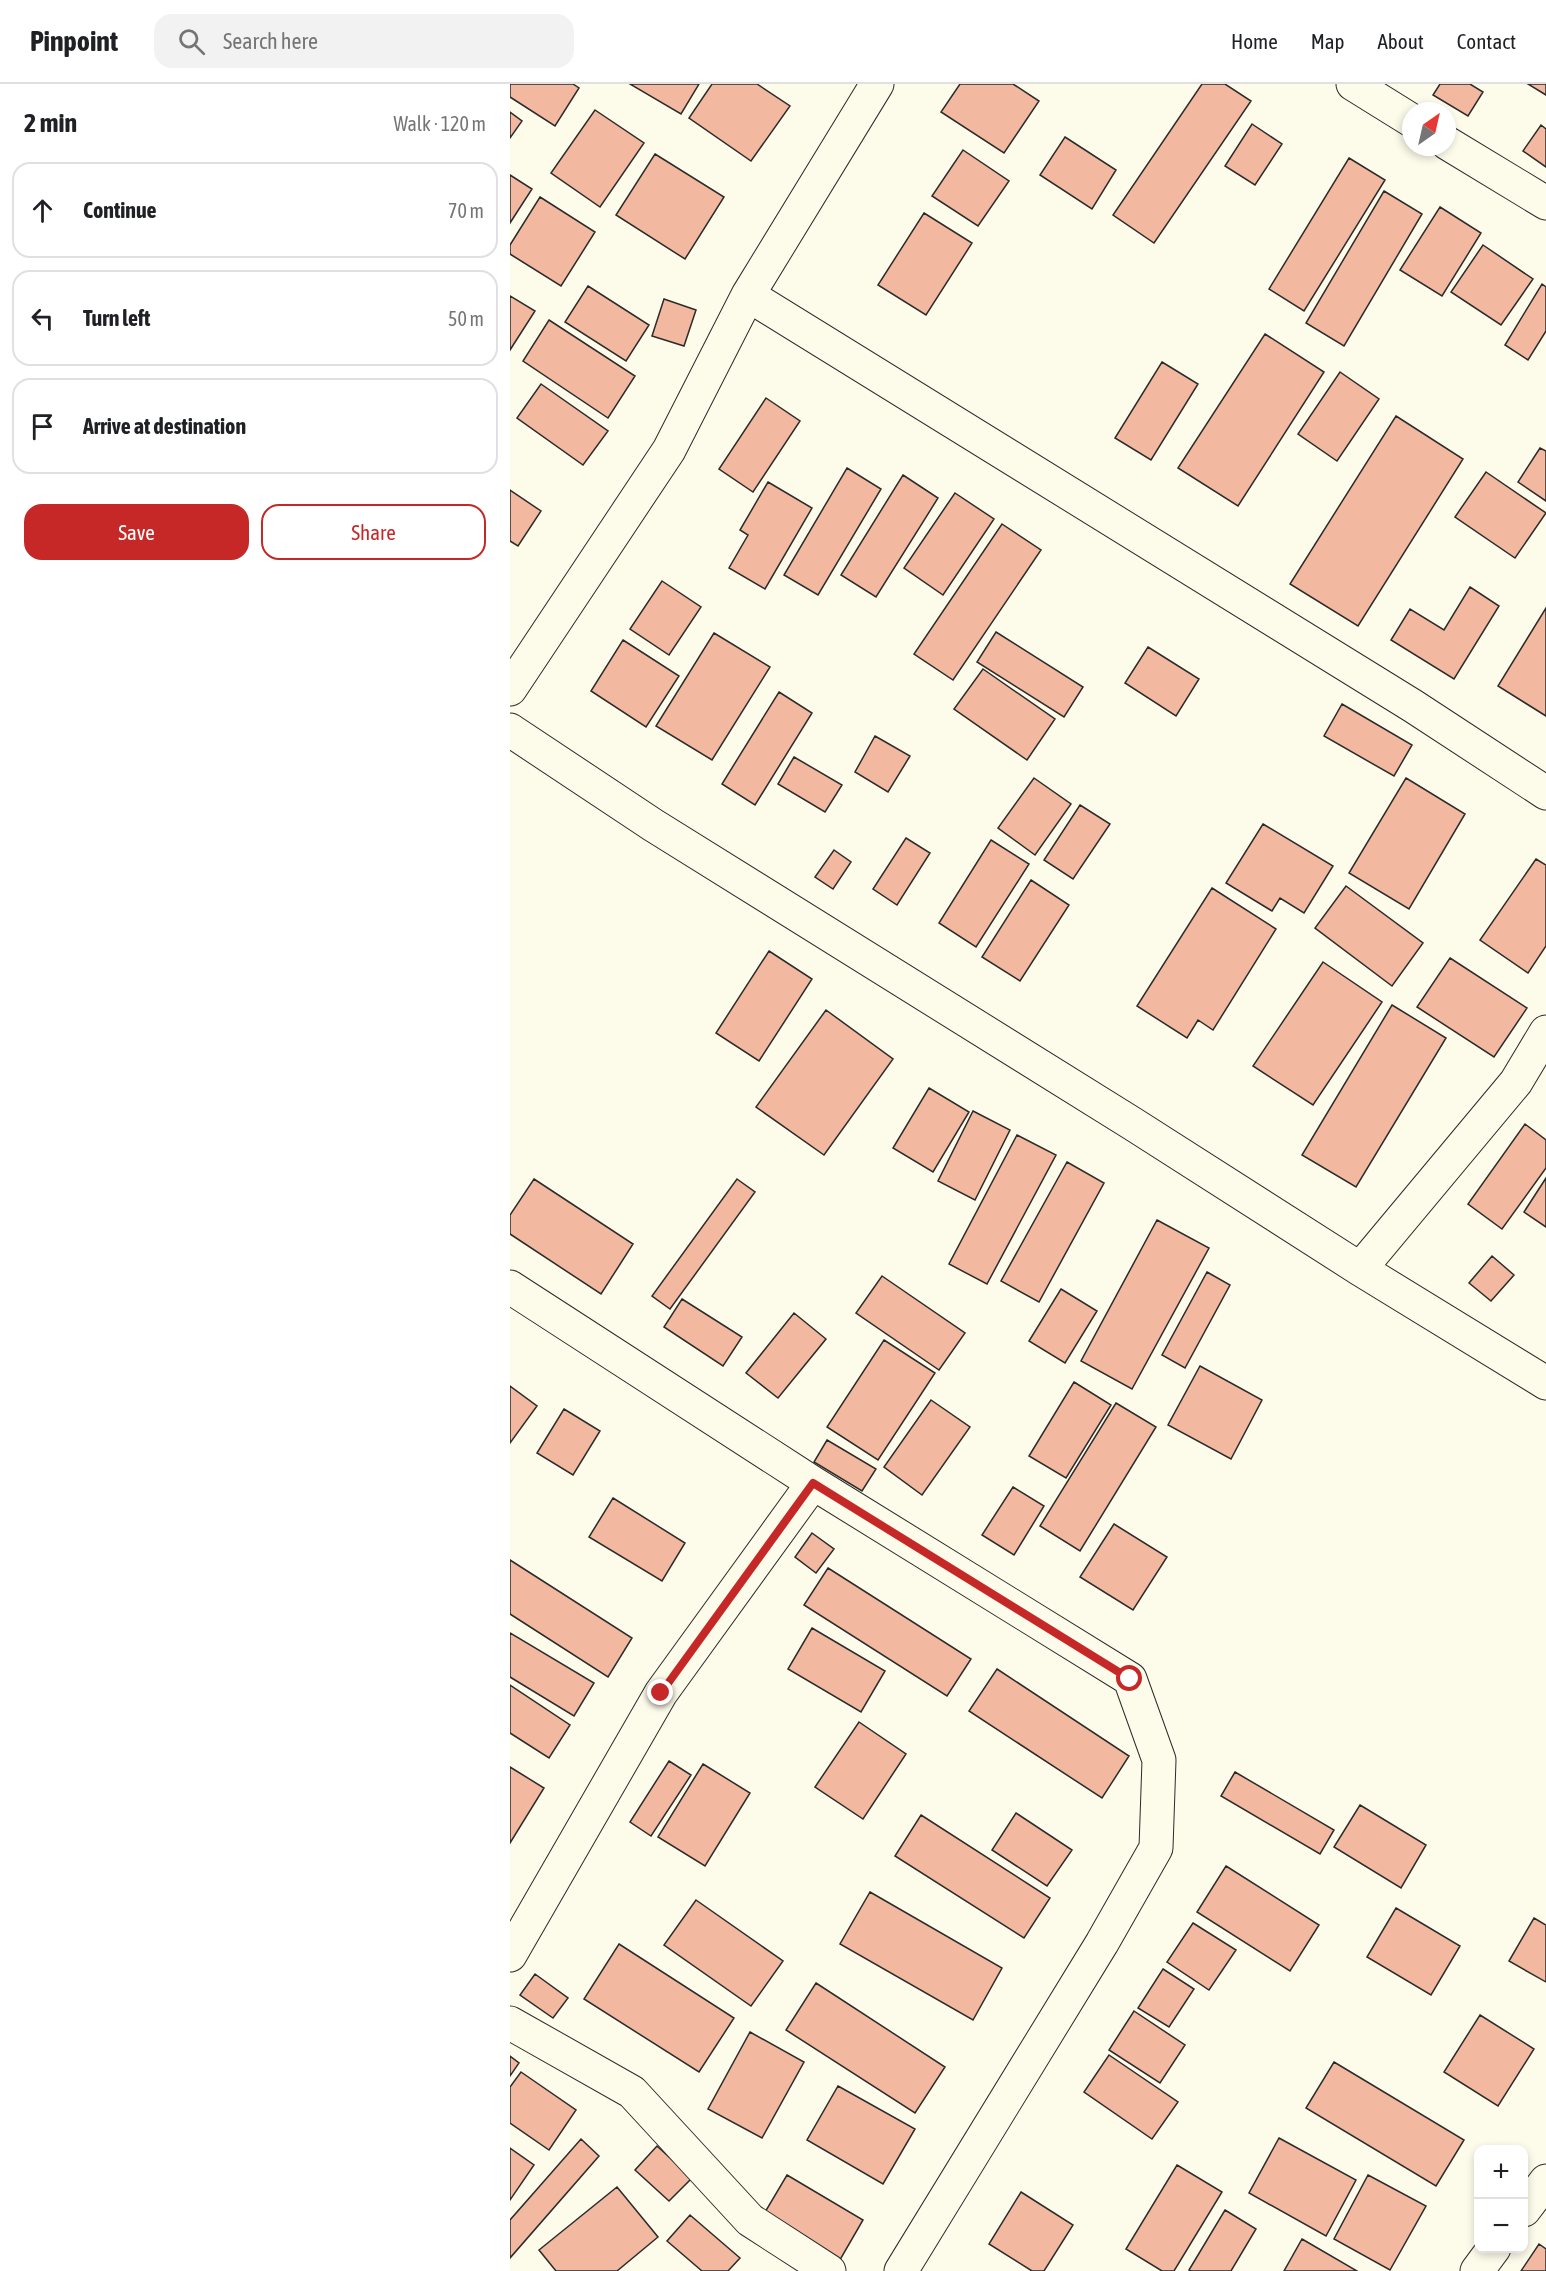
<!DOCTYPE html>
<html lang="en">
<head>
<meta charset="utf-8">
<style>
	body { margin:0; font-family:"Asap Condensed",sans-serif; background:#f2f2f2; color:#202124 }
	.controls { position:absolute; right:18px; bottom:18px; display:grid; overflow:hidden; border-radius:12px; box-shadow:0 3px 9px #0003 }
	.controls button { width:54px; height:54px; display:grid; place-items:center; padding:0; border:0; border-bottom:2px solid #e0e0e0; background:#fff; color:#202124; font:30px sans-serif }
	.compass { position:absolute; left:892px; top:18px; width:54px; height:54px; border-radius:50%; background:#fff; box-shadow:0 3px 9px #0003; rotate:34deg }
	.stop { position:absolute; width:18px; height:18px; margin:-14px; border:4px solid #c62828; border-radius:50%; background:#fff }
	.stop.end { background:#c62828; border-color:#fff; box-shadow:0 2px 6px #0008 }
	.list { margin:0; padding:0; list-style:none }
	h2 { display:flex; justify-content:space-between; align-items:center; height:78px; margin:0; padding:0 24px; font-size:26px }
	h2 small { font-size:20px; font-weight:400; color:#757577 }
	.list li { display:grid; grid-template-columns:39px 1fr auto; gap:18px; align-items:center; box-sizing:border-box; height:96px; margin:0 12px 12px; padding:0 12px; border:2px solid #e0e0e0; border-radius:18px }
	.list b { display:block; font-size:22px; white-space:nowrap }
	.list em { font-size:20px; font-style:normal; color:#757577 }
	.actions { display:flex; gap:12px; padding:18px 24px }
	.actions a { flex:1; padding:14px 0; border:2px solid #c62828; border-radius:18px; text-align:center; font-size:21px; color:#c62828 }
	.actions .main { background:#c62828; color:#fff }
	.icon { flex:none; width:33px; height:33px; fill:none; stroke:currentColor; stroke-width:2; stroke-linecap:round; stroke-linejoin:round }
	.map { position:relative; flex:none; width:1036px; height:2187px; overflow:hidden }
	header { display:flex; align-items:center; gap:36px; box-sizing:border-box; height:84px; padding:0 30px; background:#fff; border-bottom:2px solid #e0e0e0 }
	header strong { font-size:28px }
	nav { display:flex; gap:33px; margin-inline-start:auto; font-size:21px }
	.search { width:420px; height:54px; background:#f2f2f2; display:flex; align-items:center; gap:15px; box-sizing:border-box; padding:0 21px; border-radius:18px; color:#757577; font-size:22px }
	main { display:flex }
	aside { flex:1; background:#fff }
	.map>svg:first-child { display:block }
	.building { fill:#f2b8a0; stroke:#2b2b2b; stroke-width:1.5 }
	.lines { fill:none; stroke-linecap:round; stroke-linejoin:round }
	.minor-casing { stroke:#2b2b2b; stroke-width:35 }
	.minor { stroke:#fdfbea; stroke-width:33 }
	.route { stroke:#c62828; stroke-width:8 }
</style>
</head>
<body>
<header>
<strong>Pinpoint</strong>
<div class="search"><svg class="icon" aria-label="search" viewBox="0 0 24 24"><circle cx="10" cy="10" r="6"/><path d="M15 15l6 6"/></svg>Search here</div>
<nav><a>Home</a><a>Map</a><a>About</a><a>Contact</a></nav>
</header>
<main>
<aside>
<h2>2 min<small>Walk · 120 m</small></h2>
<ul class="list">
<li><svg class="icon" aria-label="ahead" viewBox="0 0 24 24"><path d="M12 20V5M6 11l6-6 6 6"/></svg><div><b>Continue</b></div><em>70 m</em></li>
<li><svg class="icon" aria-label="left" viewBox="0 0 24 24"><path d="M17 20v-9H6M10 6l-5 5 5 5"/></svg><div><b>Turn left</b></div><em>50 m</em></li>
<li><svg class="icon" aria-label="arrive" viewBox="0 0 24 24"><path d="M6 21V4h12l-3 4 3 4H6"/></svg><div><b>Arrive at destination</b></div></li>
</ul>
<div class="actions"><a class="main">Save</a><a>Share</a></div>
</aside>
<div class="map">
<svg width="1036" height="2187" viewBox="0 0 1036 2187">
	<rect width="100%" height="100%" fill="#fdfbea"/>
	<path class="building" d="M0 0H63L69 4 45 42 0 13Z
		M120 0H189L171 30Z
		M202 0H247L280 22 241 77 179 34Z
		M450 0H503L529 17 494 69 431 28Z
		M692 0H715L741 17 644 159 603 131Z
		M930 0H960L973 8 958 32 923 11Z
		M1018 0H1036V11Z
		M85 26 134 59 90 123 41 89Z
		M0 28 12 37 0 54Z
		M742 40 772 60 745 101 715 82Z
		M1031 41 1036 45V83L1013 67Z
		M555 53 606 86 582 125 530 91Z
		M453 66 499 97 468 142 422 112Z
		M145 70 214 113 175 175 106 131Z
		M839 74 875 96 794 227 759 205Z
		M0 91 22 105 0 139Z
		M874 107 912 130 834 262 796 239Z
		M30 113 85 148 51 202 0 170V161Z
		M930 123 971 149 932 212 890 186Z
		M414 129 462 159 416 231 368 201Z
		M973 161 1023 195 991 241 941 208Z
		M1032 200 1036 203V247L1018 276 995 261Z
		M78 202 139 241 116 277 55 238Z
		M0 212 25 227 0 266Z
		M154 215 186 226 174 262 142 252Z
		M39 236 125 292 98 334 13 277Z
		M755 250 814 288 728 422 668 384Z
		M652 278 688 300 641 376 605 354Z
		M830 288 869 315 827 377 788 350Z
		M31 300 98 347 73 381 7 334Z
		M256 314 290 337 243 408 209 385Z
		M886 332 953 375 848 542 780 500Z
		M1030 364 1036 367V417L1008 398Z
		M337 384 371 405 308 511 274 491Z
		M976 388 1036 429 1005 474 945 433Z
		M393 391 428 414 366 513 331 491Z
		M258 398 302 424 255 505 219 484 238 451 230 446Z
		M0 406 31 427 8 462 0 457Z
		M445 409 484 435 433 511 394 484Z
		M492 440 531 466 443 596 404 570Z
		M152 497 191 523 159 571 120 545Z
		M960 503 989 522 944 595 881 556 900 525 934 546Z
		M1036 524V632L988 602Z
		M486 548 573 603 554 633 467 578Z
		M204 549 260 583 202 676 146 642Z
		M113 556 169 592 136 643 81 607Z
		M638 563 689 595 666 632 615 599Z
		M473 585 545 635 517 676 444 625Z
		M269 608 302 629 245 721 212 700Z
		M832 620 902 661 884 692 814 652Z
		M365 652 400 672 378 708 345 688Z
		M284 673 332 701 315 728 268 700Z
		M524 694 561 720 525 771 488 744Z
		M896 694 955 730 899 825 839 789Z
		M570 721 600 740 563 795 534 776Z
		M753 740 823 782 794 829 770 814 762 827 716 799Z
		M396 754 420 769 387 821 363 805Z
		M481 756 519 780 466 863 429 839Z
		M324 766 341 778 323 805 305 793Z
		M1026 775 1036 781V862L1018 889 970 856Z
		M521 796 559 821 510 897 472 873Z
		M836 802 913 859 882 902 805 844Z
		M702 804 766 845 703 946 688 936 677 954 627 922Z
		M259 867 302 895 249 977 206 949Z
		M940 874 1017 924 984 973 907 923Z
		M813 878 872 918 803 1021 743 982Z
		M882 921 936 954 846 1103 792 1071Z
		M316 926 383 975 314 1071 246 1023Z
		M419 1004 459 1028 423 1088 383 1064Z
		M463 1027 500 1046 465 1116 428 1097Z
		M1015 1040 1036 1056V1084L992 1145 958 1120Z
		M507 1051 546 1071 477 1200 439 1180Z
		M557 1078 594 1099 529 1218 491 1197Z
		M1036 1094V1143L1014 1128Z
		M24 1095 123 1160 91 1210 0 1150V1131Z
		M227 1095 245 1108 160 1225 142 1212Z
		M647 1136 699 1164 622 1305 571 1277Z
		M982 1172 1004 1191 981 1217 959 1199Z
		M697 1188 720 1201 675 1284 652 1271Z
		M372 1192 455 1249 429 1286 346 1229Z
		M551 1205 587 1227 555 1279 519 1257Z
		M172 1215 232 1253 213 1282 154 1243Z
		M284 1229 316 1255 268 1314 236 1289Z
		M374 1256 425 1289 368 1376 317 1343Z
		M690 1282 752 1316 721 1375 658 1341Z
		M564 1298 601 1321 556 1394 519 1372Z
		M0 1302 27 1322 0 1359Z
		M421 1316 460 1343 412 1411 374 1383Z
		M606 1319 646 1343 570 1467 530 1442Z
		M54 1325 90 1347 63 1391 27 1369Z
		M317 1356 366 1385 352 1407 304 1378Z
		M503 1403 534 1422 504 1471 472 1451Z
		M103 1414 175 1459 152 1497 79 1453Z
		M604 1440 657 1473 623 1526 570 1493Z
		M302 1449 324 1465 306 1489 285 1473Z
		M0 1476 122 1554 98 1593 0 1530Z
		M318 1484 461 1575 437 1612 294 1521Z
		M302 1544 375 1587 351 1628 278 1585Z
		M0 1549 84 1599 64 1632 0 1593Z
		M487 1585 619 1672 592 1714 459 1627Z
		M0 1601 60 1641 39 1674 0 1649Z
		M349 1638 396 1670 353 1735 305 1703Z
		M159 1677 181 1691 141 1752 120 1738Z
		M193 1680 240 1709 195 1782 148 1753Z
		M0 1683 34 1704 0 1759Z
		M725 1688 824 1746 810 1770 711 1712Z
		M850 1721 916 1761 891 1804 824 1763Z
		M506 1729 562 1766 537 1802 482 1766Z
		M411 1731 540 1814 514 1854 385 1772Z
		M716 1782 809 1841 780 1887 687 1828Z
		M360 1808 492 1884 463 1936 330 1860Z
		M186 1816 273 1877 241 1922 154 1861Z
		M886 1824 950 1862 921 1911 857 1873Z
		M1024 1834 1036 1841V1898L999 1877Z
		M683 1839 726 1866 699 1906 657 1878Z
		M109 1860 224 1934 189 1988 74 1915Z
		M653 1885 684 1905 659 1943 628 1924Z
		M25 1890 58 1914 43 1934 10 1911Z
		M306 1899 435 1983 405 2029 276 1946Z
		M624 1927 675 1961 650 1999 599 1966Z
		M970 1931 1024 1965 988 2022 934 1988Z
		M240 1948 294 1978 252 2054 198 2025Z
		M599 1971 668 2018 642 2055 574 2008Z
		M0 1972 9 1979 0 1992Z
		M824 1978 954 2056 926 2102 796 2024Z
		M11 1988 66 2026 39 2066 0 2039V2003Z
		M328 2002 405 2045 373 2100 297 2056Z
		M769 2054 846 2096 816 2152 739 2109Z
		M71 2055 89 2072 0 2174V2136Z
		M147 2062 182 2094 159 2117 125 2086Z
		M0 2064 24 2081 0 2116Z
		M667 2081 712 2108 664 2187H652L616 2165Z
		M277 2091 353 2136 327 2181 251 2135Z
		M858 2091 916 2122 880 2186 824 2155Z
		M107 2103 148 2153 107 2187H46L29 2166Z
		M511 2108 563 2141 534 2187H522L479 2160Z
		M715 2126 746 2145 721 2187H681L679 2186Z
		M180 2131 230 2174 218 2187H192L157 2157Z
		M792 2155 847 2187H774Z
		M1029 2160 1036 2165V2187H1011Z"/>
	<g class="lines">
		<g class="minor-casing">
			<path id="minor" d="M843 0 901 36
				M937 59 1036 119
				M238 211 903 622 1036 709
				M0 605 159 366 238 211 367 0
				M0 646 143 741 623 1040 850 1185 1036 1299
				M850 1185 1006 998 1036 948
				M0 1203 303 1399 620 1595 649 1676 646 1764 592 1859 391 2187
				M0 1871 151 1609 303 1399
				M0 1939 122 2008 240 2136 319 2187
				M1014 2126 1036 2097
				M967 2187 984 2164"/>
		</g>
		<use href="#minor" class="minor"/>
	</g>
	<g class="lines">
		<path class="route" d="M151 1609 303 1399 620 1595"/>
	</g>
</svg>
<div class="controls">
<button>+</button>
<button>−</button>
</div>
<svg class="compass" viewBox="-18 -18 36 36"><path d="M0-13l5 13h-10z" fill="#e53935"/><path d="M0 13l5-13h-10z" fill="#757577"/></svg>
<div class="stop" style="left:620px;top:1595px"></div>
<div class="stop end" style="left:151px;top:1609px"></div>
</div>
</main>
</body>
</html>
